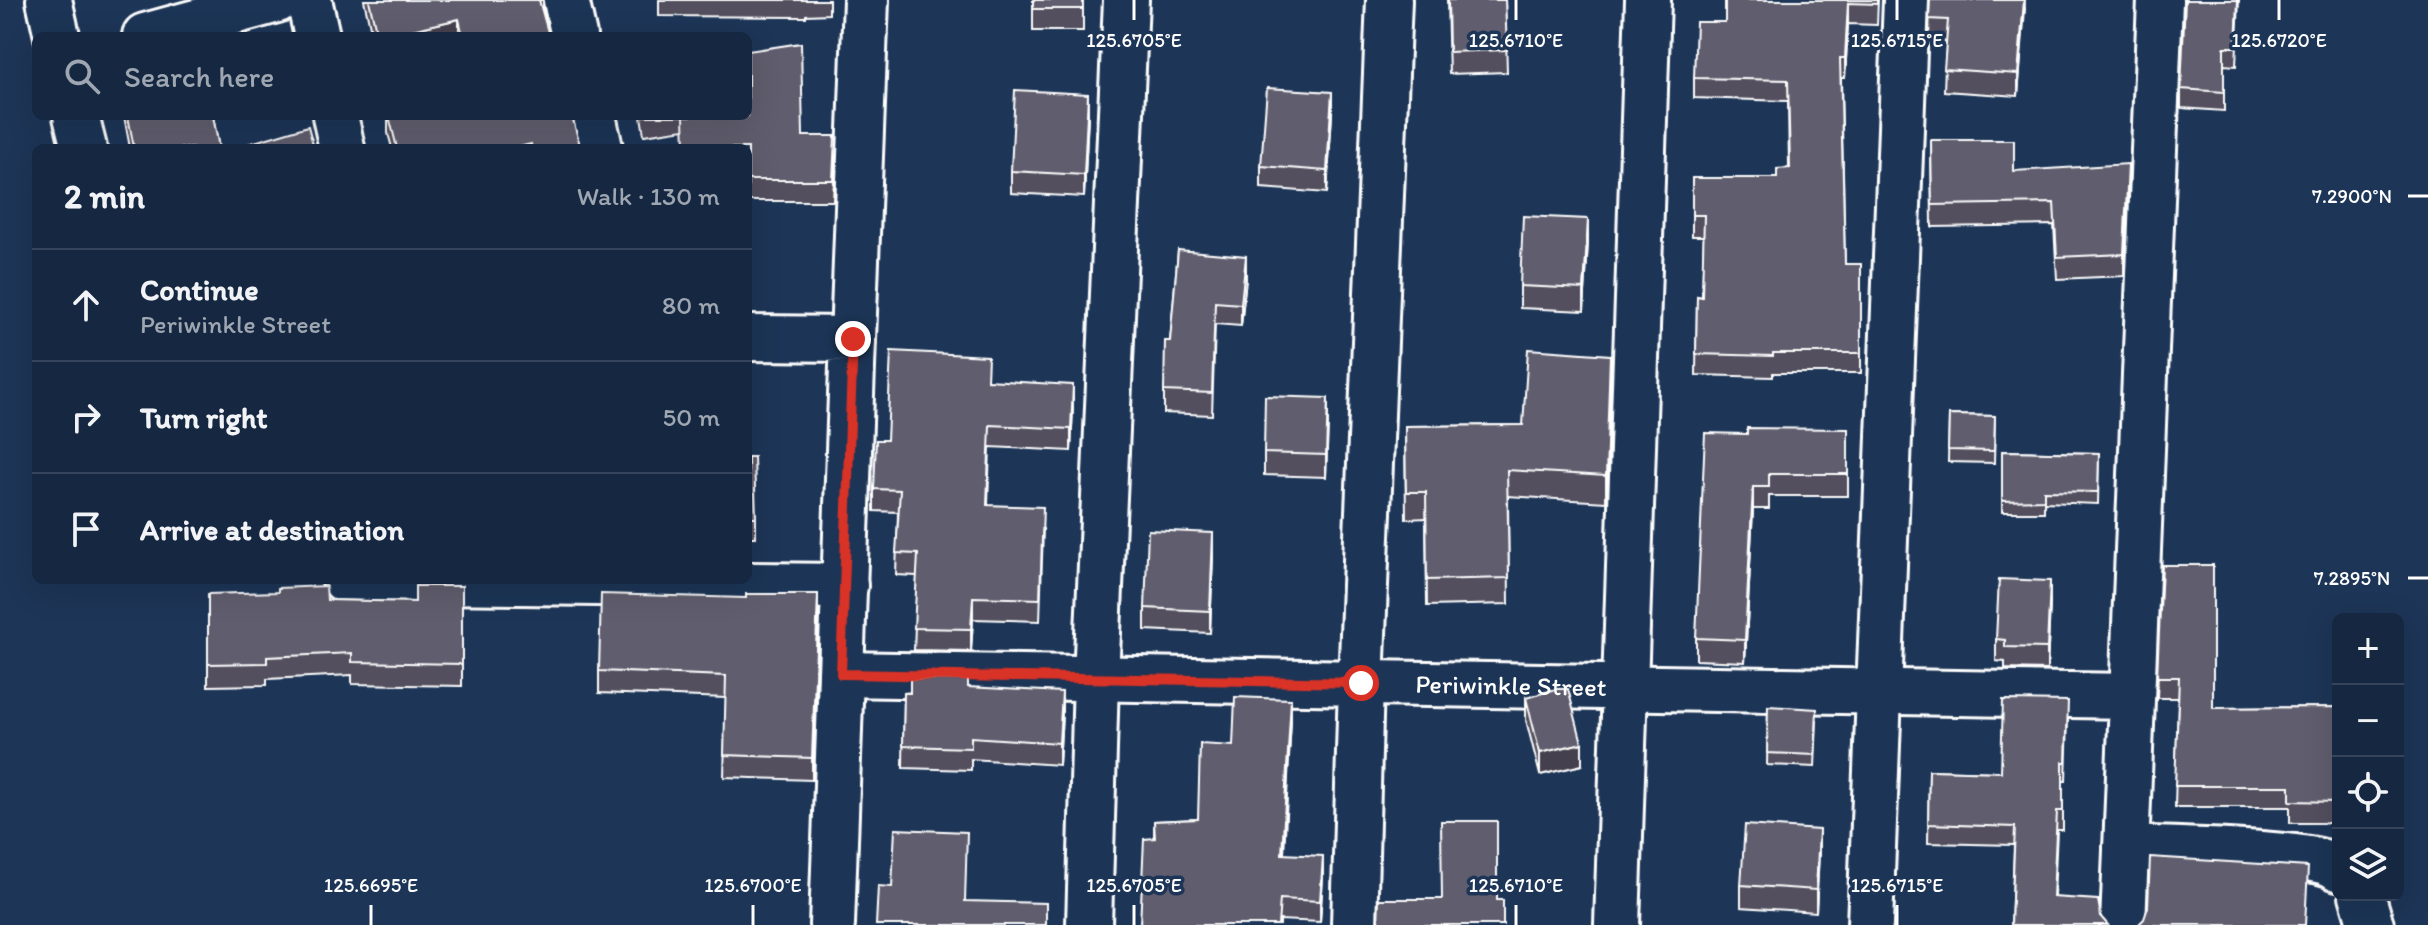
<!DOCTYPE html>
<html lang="en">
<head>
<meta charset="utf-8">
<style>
	body { margin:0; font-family:Itim,sans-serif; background:#1f3048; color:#f1f3f6 }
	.controls { position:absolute; right:24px; bottom:24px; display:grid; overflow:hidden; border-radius:12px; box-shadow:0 8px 32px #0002 }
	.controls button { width:72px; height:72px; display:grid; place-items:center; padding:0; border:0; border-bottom:2px solid #35445a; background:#162841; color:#f1f3f6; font:40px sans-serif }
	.stop { position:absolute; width:24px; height:24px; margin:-18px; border:6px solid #d93025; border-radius:50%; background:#fff }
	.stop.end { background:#d93025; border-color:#fff; box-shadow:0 2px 8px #0008 }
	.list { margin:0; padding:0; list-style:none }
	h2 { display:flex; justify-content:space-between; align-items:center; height:104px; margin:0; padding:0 32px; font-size:34px }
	h2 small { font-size:26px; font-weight:400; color:#9ea6b1 }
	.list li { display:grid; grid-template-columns:52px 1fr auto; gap:24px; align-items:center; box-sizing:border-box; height:112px; padding:0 32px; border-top:2px solid #35445a }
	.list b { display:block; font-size:30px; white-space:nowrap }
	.list p { margin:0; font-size:26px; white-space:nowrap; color:#9ea6b1 }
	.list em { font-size:26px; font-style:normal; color:#9ea6b1 }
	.icon { flex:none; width:44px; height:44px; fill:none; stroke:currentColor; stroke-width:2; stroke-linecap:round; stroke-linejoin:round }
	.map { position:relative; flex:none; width:2428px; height:925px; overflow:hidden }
	.search { position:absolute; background:#162841; box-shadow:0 8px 32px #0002; left:32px; top:32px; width:720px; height:88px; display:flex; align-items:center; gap:20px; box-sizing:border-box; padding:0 28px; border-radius:12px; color:#9ea6b1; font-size:30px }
	.panel { position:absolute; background:#162841; box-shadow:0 8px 32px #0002; left:32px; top:144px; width:720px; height:440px; border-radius:12px }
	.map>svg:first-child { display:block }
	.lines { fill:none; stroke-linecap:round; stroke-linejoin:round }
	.minor-casing { stroke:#fff; stroke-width:50 }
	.minor { stroke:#1d3557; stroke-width:44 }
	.wall { fill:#53505f; stroke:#fff; stroke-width:2 }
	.shaded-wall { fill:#44414d; stroke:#fff; stroke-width:2 }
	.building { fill:#615d6e; stroke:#fff; stroke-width:2 }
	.route { stroke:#d93025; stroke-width:10 }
	.ticks { fill:none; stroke:#fff; stroke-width:3 }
	.labels { text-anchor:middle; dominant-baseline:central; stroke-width:7; stroke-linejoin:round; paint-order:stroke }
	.street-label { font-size:26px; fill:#fff; stroke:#1d3557 }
	.ticks-label { font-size:20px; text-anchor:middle; fill:#fff; stroke:#1d3557; stroke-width:7; stroke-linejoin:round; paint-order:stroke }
</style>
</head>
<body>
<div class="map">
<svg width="2428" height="925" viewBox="0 0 2428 925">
	<rect width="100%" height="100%" fill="#1d3557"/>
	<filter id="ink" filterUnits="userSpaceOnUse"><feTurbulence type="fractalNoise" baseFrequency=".0125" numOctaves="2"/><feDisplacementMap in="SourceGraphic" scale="16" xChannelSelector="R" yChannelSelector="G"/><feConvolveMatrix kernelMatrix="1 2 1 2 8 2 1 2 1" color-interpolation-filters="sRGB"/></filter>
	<g filter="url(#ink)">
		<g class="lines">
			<g class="minor-casing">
				<g id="minor">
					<path d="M49 0 57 36"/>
					<path d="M309 0 317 36"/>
					<path d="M566 0 574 36"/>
					<path d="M145 36 277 0"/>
					<path d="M76 116 84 148"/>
					<path d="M335 116 342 148"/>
					<path d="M593 116 600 148"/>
					<path d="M748 338 853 339 832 925"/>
					<path d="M853 339 866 0"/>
					<path d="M345 580 845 586"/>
					<path id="s1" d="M841 674 2132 696"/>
					<path d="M2126 848C2162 850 2318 851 2338 868"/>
					<path d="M2362 895 2371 925"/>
					<path d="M1089 925 1096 678 1126 0"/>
					<path d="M1354 925 1361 683 1389 0"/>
					<path d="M1617 925 1648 0"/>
					<path d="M1870 925 1906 0"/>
					<path d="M2123 925 2160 0"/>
				</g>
			</g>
			<use href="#minor" class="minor"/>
		</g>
		<path class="wall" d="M364 0H543V16L549 36H372Z
			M659 0H829V14L806 15V17L659 16Z
			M1033 0H1083V31H1033Z
			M1447 0H1505L1507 72 1449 74Z
			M1725 0H1878L1877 25 1848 24 1845 78H1841L1845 264H1861V373H1773V377L1696 375 1697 296 1702 297 1704 236H1692V178H1777L1789 168 1788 101 1694 98V78L1725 22Z
			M1930 0H2025L2018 96 1944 91 1946 42 1929 41Z
			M2239 0 2236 66 2224 65V111L2181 108V89Z
			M1332 114 1327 193 1261 188V166Z
			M124 116H213L219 148H130Z
			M388 116H572L580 146 586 148H392L388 133Z
			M641 116H748L803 136 835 157 833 201H748V148L684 129 644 135Z
			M1088 116 1084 197 1011 193V171Z
			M1931 140 2014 171 2128 186 2124 276 2057 279 2054 225 1932 227Z
			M1588 241 1584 311 1520 308V286Z
			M1178 250 1246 278 1241 326 1215 324 1212 415 1164 413V391L1170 341Z
			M988 380 1073 407 1071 451 990 447 988 505 1043 529 1040 621 973 619 971 651 914 650 917 576 896 575 898 512 874 511V489L887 440Z
			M1610 381 1606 502 1508 496 1509 604 1427 606 1426 518 1406 519 1405 426 1523 425Z
			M1949 415 1995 416 1994 463 1948 462Z
			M1328 420 1326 477 1264 475V453Z
			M1848 429V496H1769V509H1753L1745 662 1696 660V638L1747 434Z
			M2002 451 2099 453 2098 504 2044 502V512H2002Z
			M748 457 756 517V537H748Z
			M1213 555 1210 633 1145 630V608Z
			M2162 565 2213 708 2338 707V823H2290V807H2175L2178 698H2157Z
			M462 586V686L352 684V675L267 679V685L208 686V594L327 600 415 602Z
			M2050 603 2047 670 2005 669V662L1996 661V639Z
			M818 616 812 780 724 777 726 698 599 693V671Z
			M968 687 1062 714 1059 765 971 759V770L903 768 904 693Z
			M1526 698 1582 765 1540 775 1526 720Z
			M1768 706 1817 720 1815 767 1767 765Z
			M1291 720 1284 854 1323 877 1320 922 1280 920V925H1140L1154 838V821L1198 819 1233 746Z
			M2068 720 2066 781H2063V830H2057L2054 897 2101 917 2011 925 2014 845 1928 843 1929 770 2001 772Z
			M1819 852 1816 912 1741 907V885Z"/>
		<path class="shaded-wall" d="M539 0H543V20Z
			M2024 0 2025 9 2018 96V74Z
			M1848 3V24L1845 78V58Z
			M459 19V36H386Z
			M1332 92V114L1327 193V171Z
			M1088 94V116L1084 197V175Z
			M531 144V148H515Z
			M2128 164V186L2124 276V254Z
			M1588 219V241L1584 311V289Z
			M1246 256V278L1241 326V304Z
			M1610 355V381L1606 502V476Z
			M1073 385V407L1071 451V429Z
			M1328 398V420L1326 477V455Z
			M1753 487V509L1745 662V640Z
			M1213 533V555L1210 633V611Z
			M2050 581V603L2047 670V648Z
			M818 594V616L812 780V758Z
			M973 597V619L971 651V629Z
			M1062 692V714L1059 765V743Z
			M1291 699V720L1282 875V854Z
			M1582 743V765L1540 775V753Z
			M1819 830V852L1816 912V890Z
			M1323 856V877L1320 922V901Z"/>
		<path class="building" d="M369 0H539L549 36H463L459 19 386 36H377Z
			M1033 0H1083V9H1033Z
			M1448 0H1505L1507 50 1449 52Z
			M1725 0H1877V4L1848 3 1845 58H1840L1845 264H1861V353H1773V356L1696 354 1697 296 1702 297 1704 215H1692V178H1777V169L1790 168 1788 80 1694 78 1696 22H1725Z
			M1930 0H2024L2018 74 1944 69 1948 20 1929 19Z
			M2185 0H2238L2236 47H2224V92L2181 89Z
			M801 43 803 136H835L833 180H748V148H685L684 116H748V51Z
			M1267 88 1332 92 1327 171 1261 166Z
			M1015 90 1088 94 1084 175 1011 171Z
			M128 116H213L219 148H134Z
			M389 116H572L580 146H586V148H532L531 144 515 148H397Z
			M308 126 314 148H234Z
			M1931 140H2014V171L2128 164 2124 254 2057 257 2054 203 1932 205Z
			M1523 216 1588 219 1584 289 1520 286Z
			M1178 250 1246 256 1241 304 1215 302 1212 393 1164 391 1165 341H1170Z
			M1528 349 1610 355 1606 476 1507 470 1509 578 1427 580 1426 492H1406L1405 426 1523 425Z
			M891 351 988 356 987 380 1073 385 1071 429 990 425 987 505 1043 507 1040 599 973 597 971 629 914 628 918 554 896 553 900 490 874 489 876 440H887Z
			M1265 396 1328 398 1326 455 1264 453Z
			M1949 415 1995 416 1994 451 1948 450Z
			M1747 428 1848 429V474H1769V487H1753L1745 640 1696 638 1705 433 1747 434Z
			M2002 451 2099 453 2098 492 2044 491V500L2002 501Z
			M748 457H754L756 517H748Z
			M1148 530 1213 533 1210 611 1145 608Z
			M2162 565H2213V708L2338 707V802L2290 801V786H2175L2179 677H2157Z
			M1999 579 2050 581 2047 648 2005 647V640L1996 639Z
			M326 586 327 600 415 602V586H462V664L352 662V653L267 657V663L208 664V594L278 592V588Z
			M601 594 746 598V594H818L812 758 724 755 726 676 599 671Z
			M910 678 968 679V687L1062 692 1059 743 971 737V748L903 746 904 693H910Z
			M1556 689H1568L1582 743 1540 753 1526 698Z
			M1235 697 1291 699 1282 854 1323 856 1320 901 1280 899 1278 925H1140L1144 839 1155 838 1154 821 1198 819 1200 744 1233 746Z
			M2003 700 2068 701 2066 762H2063V811H2057L2053 897 2098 900 2101 917 2108 925H2011L2015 827 1928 824 1929 770 2001 772Z
			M1768 706 1817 709 1815 755 1767 753Z
			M1441 821H1497V900H1503V925H1378L1379 899H1442Z
			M1745 825 1819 830 1816 890 1741 885Z
			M895 829 967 832 965 901 1046 903V925H876L878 886 892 887Z
			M2150 857 2308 867 2305 925H2138L2144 919 2148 907Z"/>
	</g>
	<g class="lines" filter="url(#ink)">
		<path class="route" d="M853 339 841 674 1361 683"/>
	</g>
	<path class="ticks" d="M1134 0V20M1516 0V20M1897 0V20M2279 0V20M2408 196H2428M2408 578H2428M371 905V925M753 905V925M1134 905V925M1516 905V925M1897 905V925"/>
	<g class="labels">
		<g class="street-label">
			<text stroke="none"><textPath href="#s1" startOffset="670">Periwinkle Street</textPath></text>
		</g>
	</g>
	<g class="ticks-label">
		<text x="1134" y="47">125.6705°E</text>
		<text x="1516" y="47">125.6710°E</text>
		<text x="1897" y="47">125.6715°E</text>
		<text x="2279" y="47">125.6720°E</text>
		<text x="2352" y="203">7.2900°N</text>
		<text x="2352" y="585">7.2895°N</text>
		<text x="371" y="892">125.6695°E</text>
		<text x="753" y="892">125.6700°E</text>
		<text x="1134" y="892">125.6705°E</text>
		<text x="1516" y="892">125.6710°E</text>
		<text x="1897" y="892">125.6715°E</text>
	</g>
</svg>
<div class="controls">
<button>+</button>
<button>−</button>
<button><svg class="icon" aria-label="locate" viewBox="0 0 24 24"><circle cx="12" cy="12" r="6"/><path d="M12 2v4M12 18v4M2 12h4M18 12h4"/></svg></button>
<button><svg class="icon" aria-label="layers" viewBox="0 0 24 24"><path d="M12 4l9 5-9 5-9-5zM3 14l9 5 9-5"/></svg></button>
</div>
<div class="stop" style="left:1361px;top:683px"></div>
<div class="stop end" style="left:853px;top:339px"></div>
<div class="search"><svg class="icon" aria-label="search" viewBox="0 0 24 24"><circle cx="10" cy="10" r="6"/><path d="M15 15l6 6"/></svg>Search here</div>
<section class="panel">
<h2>2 min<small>Walk · 130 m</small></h2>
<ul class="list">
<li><svg class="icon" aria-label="ahead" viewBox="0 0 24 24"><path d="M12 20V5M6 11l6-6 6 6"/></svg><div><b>Continue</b><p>Periwinkle Street</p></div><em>80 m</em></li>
<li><svg class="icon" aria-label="right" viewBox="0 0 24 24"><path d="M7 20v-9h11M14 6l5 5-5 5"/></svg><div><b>Turn right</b></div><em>50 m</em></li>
<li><svg class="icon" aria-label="arrive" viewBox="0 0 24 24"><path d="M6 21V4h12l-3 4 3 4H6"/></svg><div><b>Arrive at destination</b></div></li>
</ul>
</section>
</div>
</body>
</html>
